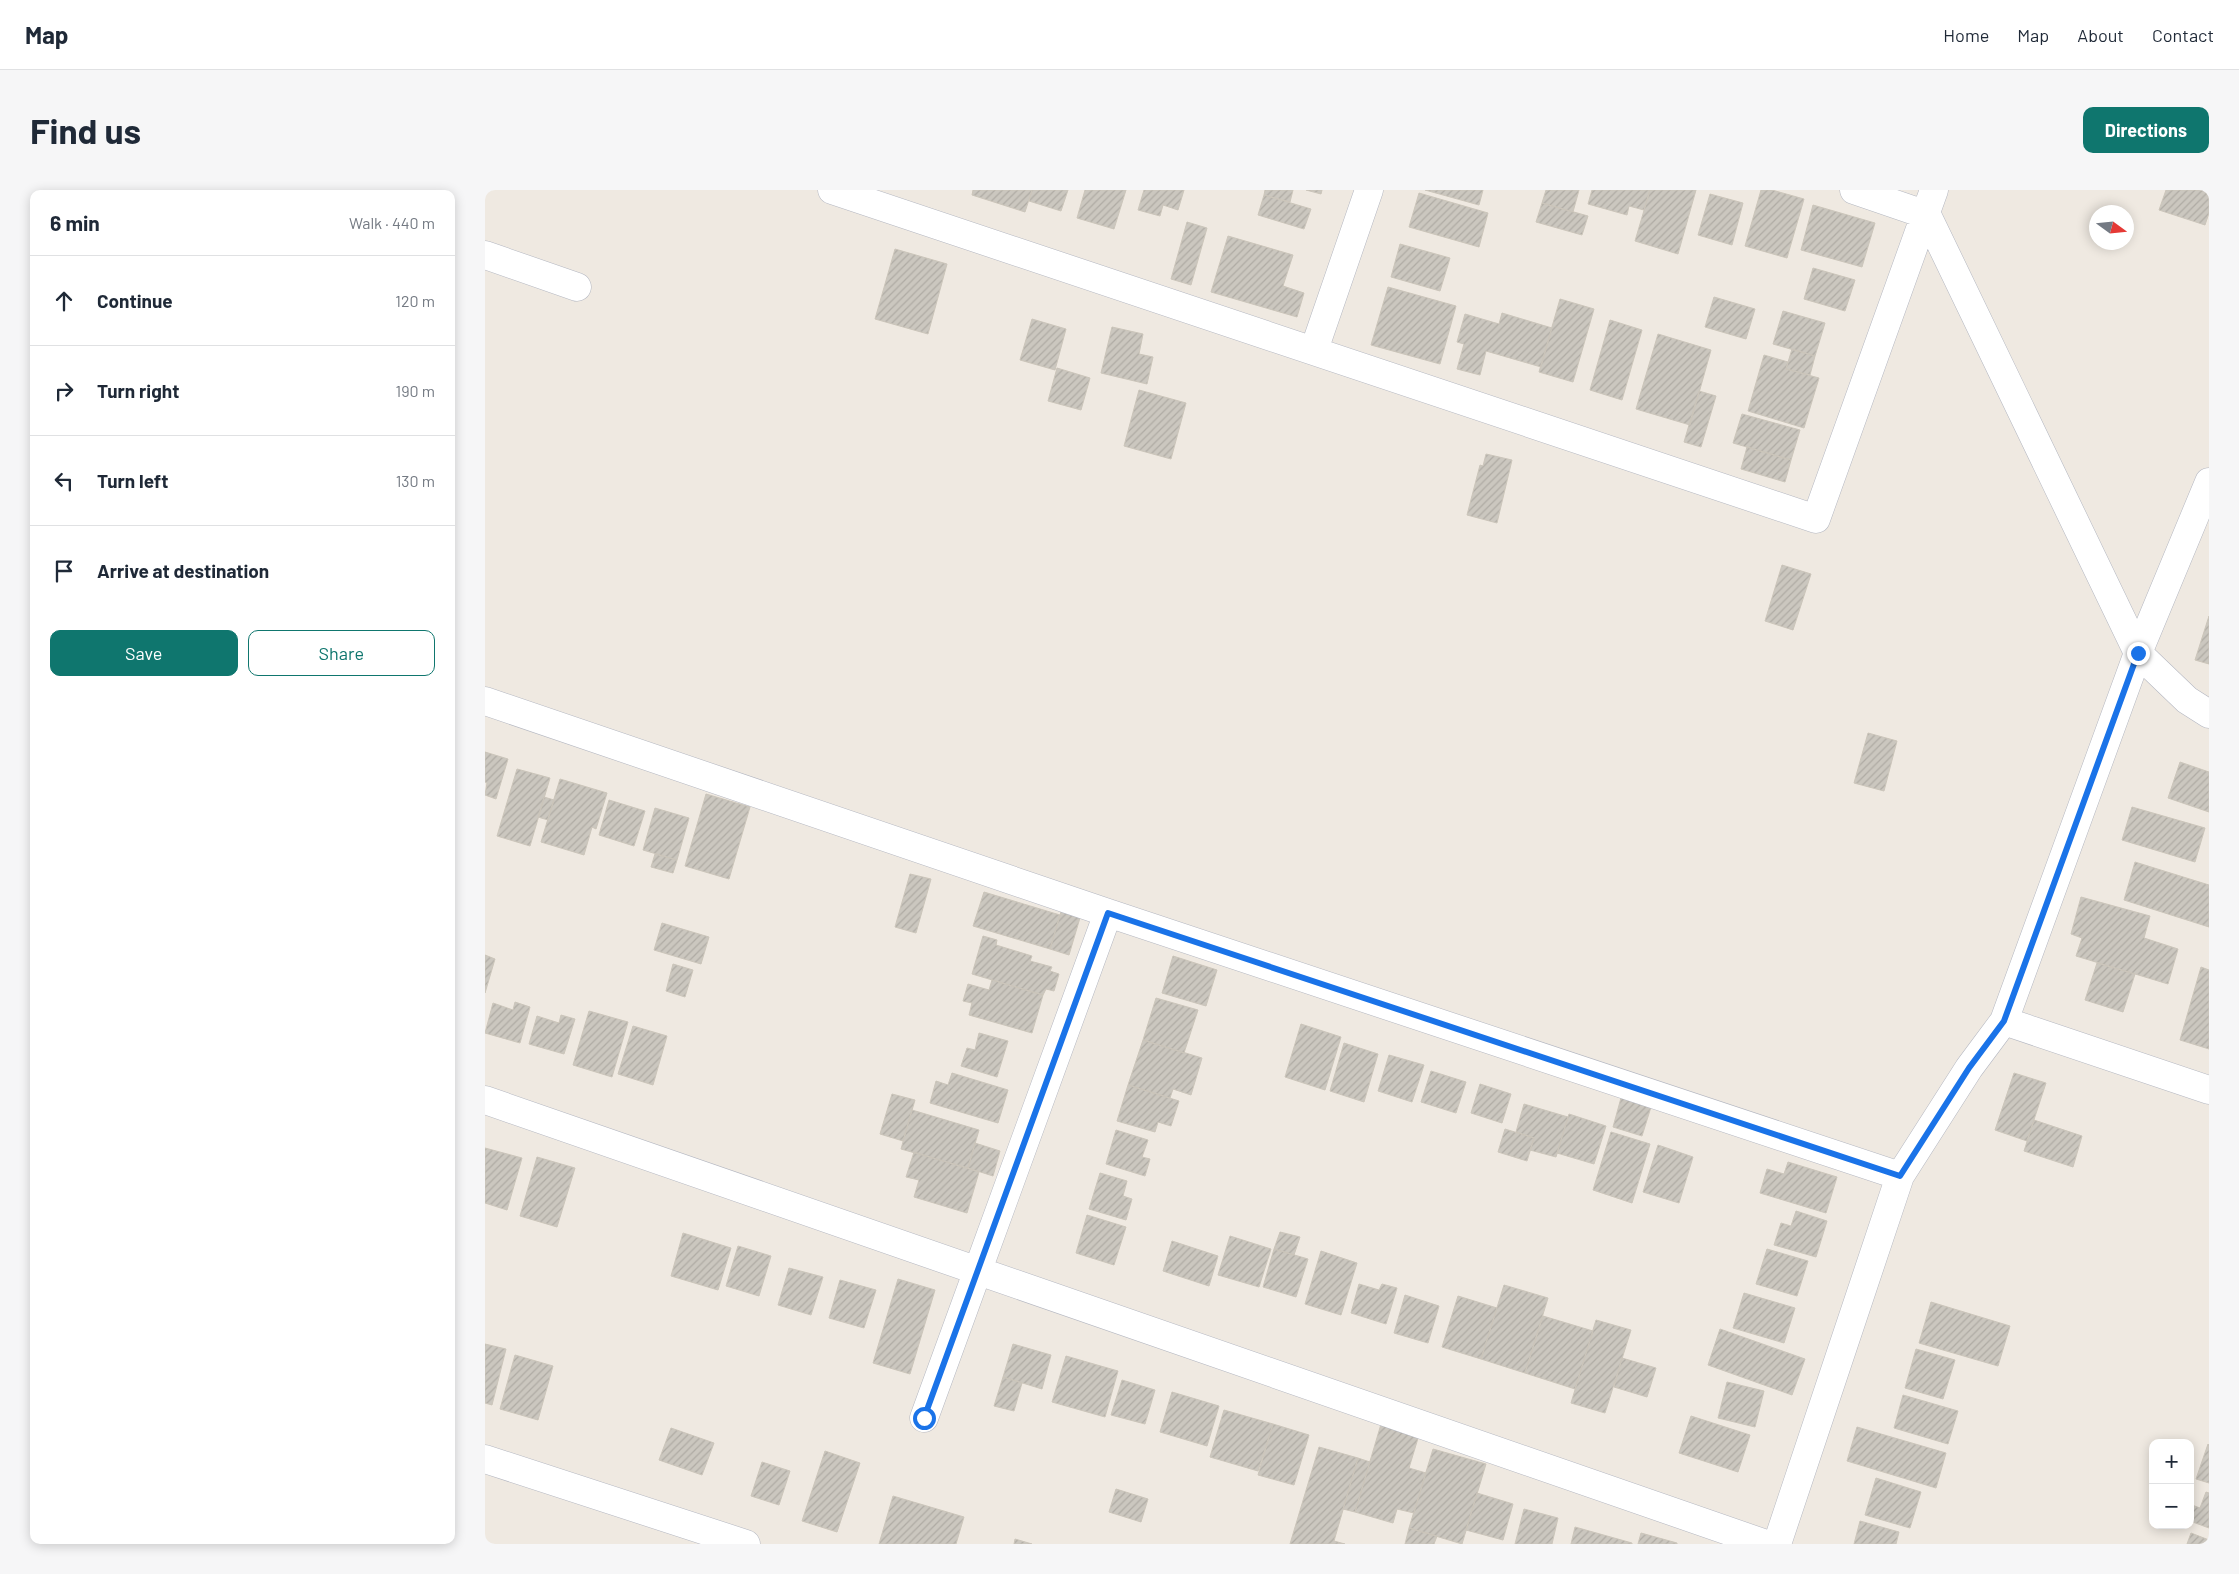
<!DOCTYPE html>
<html lang="en">
<head>
<meta charset="utf-8">
<style>
	body { margin:0; font-family:Barlow,sans-serif; background:#f6f6f7; color:#1f2937 }
	.controls { position:absolute; right:15px; bottom:15px; display:grid; overflow:hidden; border-radius:10px; box-shadow:0 2px 12px #0003 }
	.controls button { width:45px; height:45px; display:grid; place-items:center; padding:0; border:0; border-bottom:1px solid #e0e1e3; background:#fff; color:#1f2937; font:25px sans-serif }
	.compass { position:absolute; left:1604px; top:15px; width:45px; height:45px; border-radius:50%; background:#fff; box-shadow:0 2px 12px #0003; rotate:105deg }
	.stop { position:absolute; width:15px; height:15px; margin:-11px; border:4px solid #1a73e8; border-radius:50%; background:#fff }
	.stop.end { background:#1a73e8; border-color:#fff; box-shadow:0 1px 5px #0008 }
	.list { margin:0; padding:0; list-style:none }
	h2 { display:flex; justify-content:space-between; align-items:center; height:65px; margin:0; padding:0 20px; font-size:21px }
	h2 small { font-size:16px; font-weight:400; color:#747a83 }
	.list li { display:grid; grid-template-columns:32px 1fr auto; gap:15px; align-items:center; box-sizing:border-box; height:90px; padding:0 20px; border-top:1px solid #e0e1e3 }
	.list b { display:block; font-size:19px; white-space:nowrap }
	.list em { font-size:16px; font-style:normal; color:#747a83 }
	.actions { display:flex; gap:10px; padding:15px 20px }
	.actions a { flex:1; padding:11px 0; border:1px solid #0f766e; border-radius:10px; text-align:center; font-size:18px; color:#0f766e }
	.actions .main { background:#0f766e; color:#fff }
	.icon { flex:none; width:28px; height:28px; fill:none; stroke:currentColor; stroke-width:2; stroke-linecap:round; stroke-linejoin:round }
	.map { position:relative; flex:none; width:1724px; height:1354px; overflow:hidden; border-radius:10px }
	header { display:flex; align-items:center; gap:30px; box-sizing:border-box; height:70px; padding:0 25px; background:#fff; border-bottom:1px solid #e0e1e3 }
	header strong { font-size:24px }
	nav { display:flex; gap:28px; margin-inline-start:auto; font-size:18px }
	.intro { display:flex; align-items:center; justify-content:space-between; box-sizing:border-box; height:120px; padding:0 30px }
	h1 { margin:0; font-size:35px }
	.button { padding:12px 22px; border-radius:10px; background:#0f766e; color:#fff; font-size:18px; font-weight:700 }
	main { display:flex; gap:30px; padding:0 30px }
	aside { flex:1; background:#fff; border-radius:10px; box-shadow:0 2px 12px #0003 }
	.map>svg:first-child { display:block }
	.building { fill:url(#building-hatch); stroke:#cbc5ba }
	.lines { fill:none; stroke-linecap:round; stroke-linejoin:round }
	.minor-casing { stroke:#b4b7c1; stroke-width:29 }
	.minor { stroke:#fff; stroke-width:28 }
	.route { stroke:#1a73e8; stroke-width:6 }
</style>
</head>
<body>
<header>
<strong>Map</strong>
<nav><a>Home</a><a>Map</a><a>About</a><a>Contact</a></nav>
</header>
<div class="intro"><h1>Find us</h1><a class="button">Directions</a></div>
<main>
<aside>
<h2>6 min<small>Walk · 440 m</small></h2>
<ul class="list">
<li><svg class="icon" aria-label="ahead" viewBox="0 0 24 24"><path d="M12 20V5M6 11l6-6 6 6"/></svg><div><b>Continue</b></div><em>120 m</em></li>
<li><svg class="icon" aria-label="right" viewBox="0 0 24 24"><path d="M7 20v-9h11M14 6l5 5-5 5"/></svg><div><b>Turn right</b></div><em>190 m</em></li>
<li><svg class="icon" aria-label="left" viewBox="0 0 24 24"><path d="M17 20v-9H6M10 6l-5 5 5 5"/></svg><div><b>Turn left</b></div><em>130 m</em></li>
<li><svg class="icon" aria-label="arrive" viewBox="0 0 24 24"><path d="M6 21V4h12l-3 4 3 4H6"/></svg><div><b>Arrive at destination</b></div></li>
</ul>
<div class="actions"><a class="main">Save</a><a>Share</a></div>
</aside>
<div class="map">
<svg width="1724" height="1354" viewBox="0 0 1724 1354">
	<defs>
		<pattern id="building-hatch" width="6" height="6" patternUnits="userSpaceOnUse" patternTransform="scale(1.25)"><rect width="6" height="6" fill="#cbc7bf"/><path d="M-1 1l2-2M0 6l6-6M5 7l2-2" fill="none" stroke="#afaba4"/></pattern>
	</defs>
	<rect width="100%" height="100%" fill="#efe9e1"/>
	<path class="building" d="M488 0H547L540 22 487 5Z
		M547 0H583L576 21 544 11Z
		M600 0H641L629 39 592 28Z
		M659 0H699L693 20 678 15 675 26 653 20Z
		M780 0H808L805 12 779 5Z
		M821 0H837L836 4Z
		M940 0H998L994 15Z
		M1061 0H1094L1088 22 1057 13Z
		M1107 0H1165L1159 20 1144 16 1142 25 1103 14Z
		M1165 0H1211L1193 64 1150 51Z
		M1276 0H1287L1319 9 1302 68 1260 56Z
		M1681 0H1724V23L1720 35 1674 20Z
		M934 3 1003 23 994 57 924 37Z
		M1225 4 1258 13 1247 55 1213 45Z
		M779 5 826 19 819 39 773 25Z
		M1057 13 1103 26 1097 45 1051 32Z
		M1328 15 1390 33 1377 77 1316 60Z
		M702 32 722 38 706 95 686 89Z
		M743 46 808 65 798 96 819 103 812 127 726 102Z
		M915 54 965 68 955 101 906 87Z
		M410 59 462 74 443 144 390 129Z
		M1328 78 1370 90 1360 121 1319 109Z
		M903 97 971 116 955 174 886 155Z
		M1229 107 1270 119 1261 149 1220 137Z
		M1075 109 1109 119 1088 192 1054 182Z
		M1298 121 1340 133 1330 166 1288 154Z
		M1017 123 1067 138 1056 177 1001 161 995 185 972 179 979 154 972 152 980 124 1014 134Z
		M547 129 581 139 570 180 535 170Z
		M1125 130 1157 140 1137 210 1105 200Z
		M627 137 658 144 654 164 668 167 662 194 616 183Z
		M1173 144 1226 160 1205 235 1151 219Z
		M1307 159 1330 166 1325 185 1301 179Z
		M1279 165 1303 172 1301 179 1334 188 1319 238 1263 221Z
		M572 178 605 188 596 220 563 211Z
		M654 200 701 213 686 269 639 256Z
		M1214 201 1231 206 1216 257 1199 252Z
		M1257 224 1315 240 1306 270 1248 253Z
		M1262 257 1306 270 1300 292 1256 279Z
		M1001 264 1027 270 1012 333 982 325 995 275 998 276Z
		M1297 375 1326 384 1308 440 1280 431Z
		M1724 426V474L1710 470Z
		M1383 543 1412 551 1399 601 1369 593Z
		M0 562 23 569 11 609 0 605 2 593 0 592Z
		M1695 572 1724 582V622L1683 608Z
		M32 579 65 588 45 656 12 646Z
		M75 589 122 603 111 639 107 637 99 665 56 652Z
		M221 604 265 617 244 689 200 676Z
		M59 607 69 610 63 630 53 627Z
		M124 610 160 621 149 656 114 645Z
		M1647 617 1720 638 1710 672 1637 650Z
		M170 618 204 628 192 670 158 660Z
		M170 664 192 670 188 683 166 677Z
		M1650 672 1724 695V737L1639 710Z
		M425 684 446 689 431 743 410 737Z
		M499 702 575 725 565 759 488 736Z
		M1596 707 1665 726 1659 748 1693 759 1683 794 1591 766 1597 748 1586 744Z
		M578 715 597 721 584 765 565 759Z
		M177 733 224 747 216 774 169 760Z
		M498 746 512 750 511 755 547 766 545 771 567 777 565 781 574 784 569 801 561 799 558 805 487 784Z
		M0 765 10 769 0 803Z
		M688 766 732 780 721 816 677 803Z
		M1612 773 1650 784 1638 822 1600 810Z
		M188 774 208 780 200 807 181 801Z
		M1716 777 1724 780V859L1695 850Z
		M507 790 558 805 547 843 484 825 487 813 478 811 483 794 504 800Z
		M671 808 713 820 699 863 658 850Z
		M30 812 45 817 35 853 0 843 8 813 28 820Z
		M104 821 143 832 127 887 88 875Z
		M76 825 90 829 79 864 44 854 52 826 74 833Z
		M816 834 856 847 840 900 800 887Z
		M148 836 182 846 168 895 133 884Z
		M494 843 523 851 512 887 476 876 482 858 490 860Z
		M658 850 717 868 706 905 688 899 685 908 643 895Z
		M859 853 893 864 879 912 845 901Z
		M904 865 939 875 927 912 893 901Z
		M946 881 981 892 971 923 936 912Z
		M467 883 523 900 513 933 445 913 451 891 463 895Z
		M1529 883 1561 893 1542 951 1510 940Z
		M995 894 1026 904 1017 933 986 923Z
		M643 895 694 911 686 936 673 932 670 942 632 931Z
		M407 904 430 910 418 951 395 944Z
		M1136 908 1166 917 1157 946 1128 937Z
		M1039 914 1083 927 1071 967 1045 960 1049 948 1031 942Z
		M427 920 494 940 483 978 416 959Z
		M1084 924 1121 936 1109 974 1072 963Z
		M1549 930 1597 946 1588 977 1539 961Z
		M1020 939 1049 948 1042 971 1013 962Z
		M631 940 663 950 657 967 665 969 660 986 621 974Z
		M1126 942 1165 954 1147 1013 1108 1000Z
		M490 953 515 961 508 986 483 978Z
		M1173 955 1208 967 1194 1013 1158 1002Z
		M0 958 37 968 22 1020 0 1013Z
		M429 962 494 982 482 1023 429 1007 434 990 421 987Z
		M52 967 90 978 72 1037 35 1026Z
		M1303 972 1352 987 1341 1023 1275 1003 1282 979 1299 984Z
		M615 983 642 991 638 1006 647 1009 641 1030 604 1019Z
		M1311 1021 1342 1031 1331 1067 1289 1055 1296 1033 1306 1036Z
		M602 1025 641 1037 629 1075 591 1063Z
		M795 1042 815 1047 809 1065 789 1059Z
		M198 1043 246 1058 233 1100 186 1086Z
		M745 1046 786 1059 774 1097 733 1085Z
		M687 1051 733 1066 724 1096 678 1081Z
		M253 1056 286 1066 274 1106 241 1096Z
		M789 1059 823 1069 811 1107 778 1097Z
		M1282 1059 1323 1071 1312 1106 1271 1094Z
		M836 1061 872 1073 856 1125 820 1114Z
		M304 1078 338 1087 326 1125 293 1115Z
		M413 1089 450 1100 425 1184 388 1173Z
		M355 1090 391 1100 379 1138 344 1128Z
		M874 1094 894 1100 897 1094 912 1098 901 1134 866 1123Z
		M1019 1095 1063 1108 1040 1183 996 1169Z
		M1259 1103 1310 1118 1299 1153 1248 1138Z
		M920 1105 954 1116 943 1153 909 1143Z
		M973 1106 1012 1118 996 1169 957 1157Z
		M1446 1112 1525 1136 1513 1176 1434 1153Z
		M1058 1126 1108 1141 1090 1199 1040 1183Z
		M1111 1130 1146 1140 1120 1223 1086 1213Z
		M1235 1139 1320 1169 1307 1205 1223 1175Z
		M0 1154 21 1159 7 1215 0 1213Z
		M528 1154 566 1165 557 1199 518 1187Z
		M1431 1159 1470 1170 1458 1209 1420 1198Z
		M30 1165 68 1176 53 1230 15 1219Z
		M581 1166 633 1181 620 1227 567 1212Z
		M1137 1168 1171 1178 1162 1207 1129 1197Z
		M518 1187 537 1193 529 1221 509 1216Z
		M637 1190 670 1200 660 1234 626 1225Z
		M1242 1192 1279 1201 1270 1237 1233 1228Z
		M687 1202 734 1216 722 1256 675 1242Z
		M1418 1205 1473 1221 1463 1254 1409 1238Z
		M739 1220 788 1234 773 1281 725 1267Z
		M899 1224 937 1235 924 1278 941 1283 929 1323 912 1319 908 1333 870 1322Z
		M1206 1226 1265 1245 1253 1282 1194 1263Z
		M788 1234 824 1245 809 1295 773 1285Z
		M1372 1237 1461 1263 1451 1298 1362 1271Z
		M186 1238 229 1253 217 1285 174 1270Z
		M1723 1254 1724 1255V1293L1711 1289Z
		M834 1257 873 1268 849 1351 860 1354H805Z
		M948 1259 1001 1274 977 1354 924 1338Z
		M340 1261 375 1273 352 1342 317 1331Z
		M873 1268 885 1272 870 1322 858 1319Z
		M277 1272 305 1281 294 1315 266 1306Z
		M1391 1288 1436 1302 1425 1338 1380 1325Z
		M631 1299 663 1309 656 1332 624 1322Z
		M1721 1302 1724 1303V1338L1705 1331 1707 1315 1715 1318Z
		M992 1303 1028 1314 1018 1350 981 1340Z
		M408 1306 479 1327 471 1354H394Z
		M1039 1319 1073 1328 1067 1354H1030Z
		M1375 1331 1414 1342 1411 1354H1369Z
		M1090 1337 1147 1353V1354H1086Z
		M924 1338 952 1346 949 1354H920Z
		M1156 1343 1192 1353V1354H1153Z
		M1706 1343 1724 1350V1354H1702Z
		M530 1349 547 1354H529Z"/>
	<g class="lines">
		<g class="minor-casing">
			<path id="minor" d="M347 0 1331 329 1449 0
				M1369 0 1442 25 1653 463 1702 510 1724 524
				M0 65 92 97
				M829 160 884 0
				M0 511 623 723 1415 986
				M1519 831 1724 900
				M0 910 1281 1354
				M439 1228 623 723
				M0 1269 261 1354
				M1292 1354 1415 986 1484 878 1519 831 1653 463 1724 292"/>
		</g>
		<use href="#minor" class="minor"/>
	</g>
	<g class="lines">
		<path class="route" d="M439 1228 623 723 1415 986 1484 878 1519 831 1653 463"/>
	</g>
</svg>
<div class="controls">
<button>+</button>
<button>−</button>
</div>
<svg class="compass" viewBox="-18 -18 36 36"><path d="M0-13l5 13h-10z" fill="#e53935"/><path d="M0 13l5-13h-10z" fill="#747a83"/></svg>
<div class="stop" style="left:439px;top:1228px"></div>
<div class="stop end" style="left:1653px;top:463px"></div>
</div>
</main>
</body>
</html>
